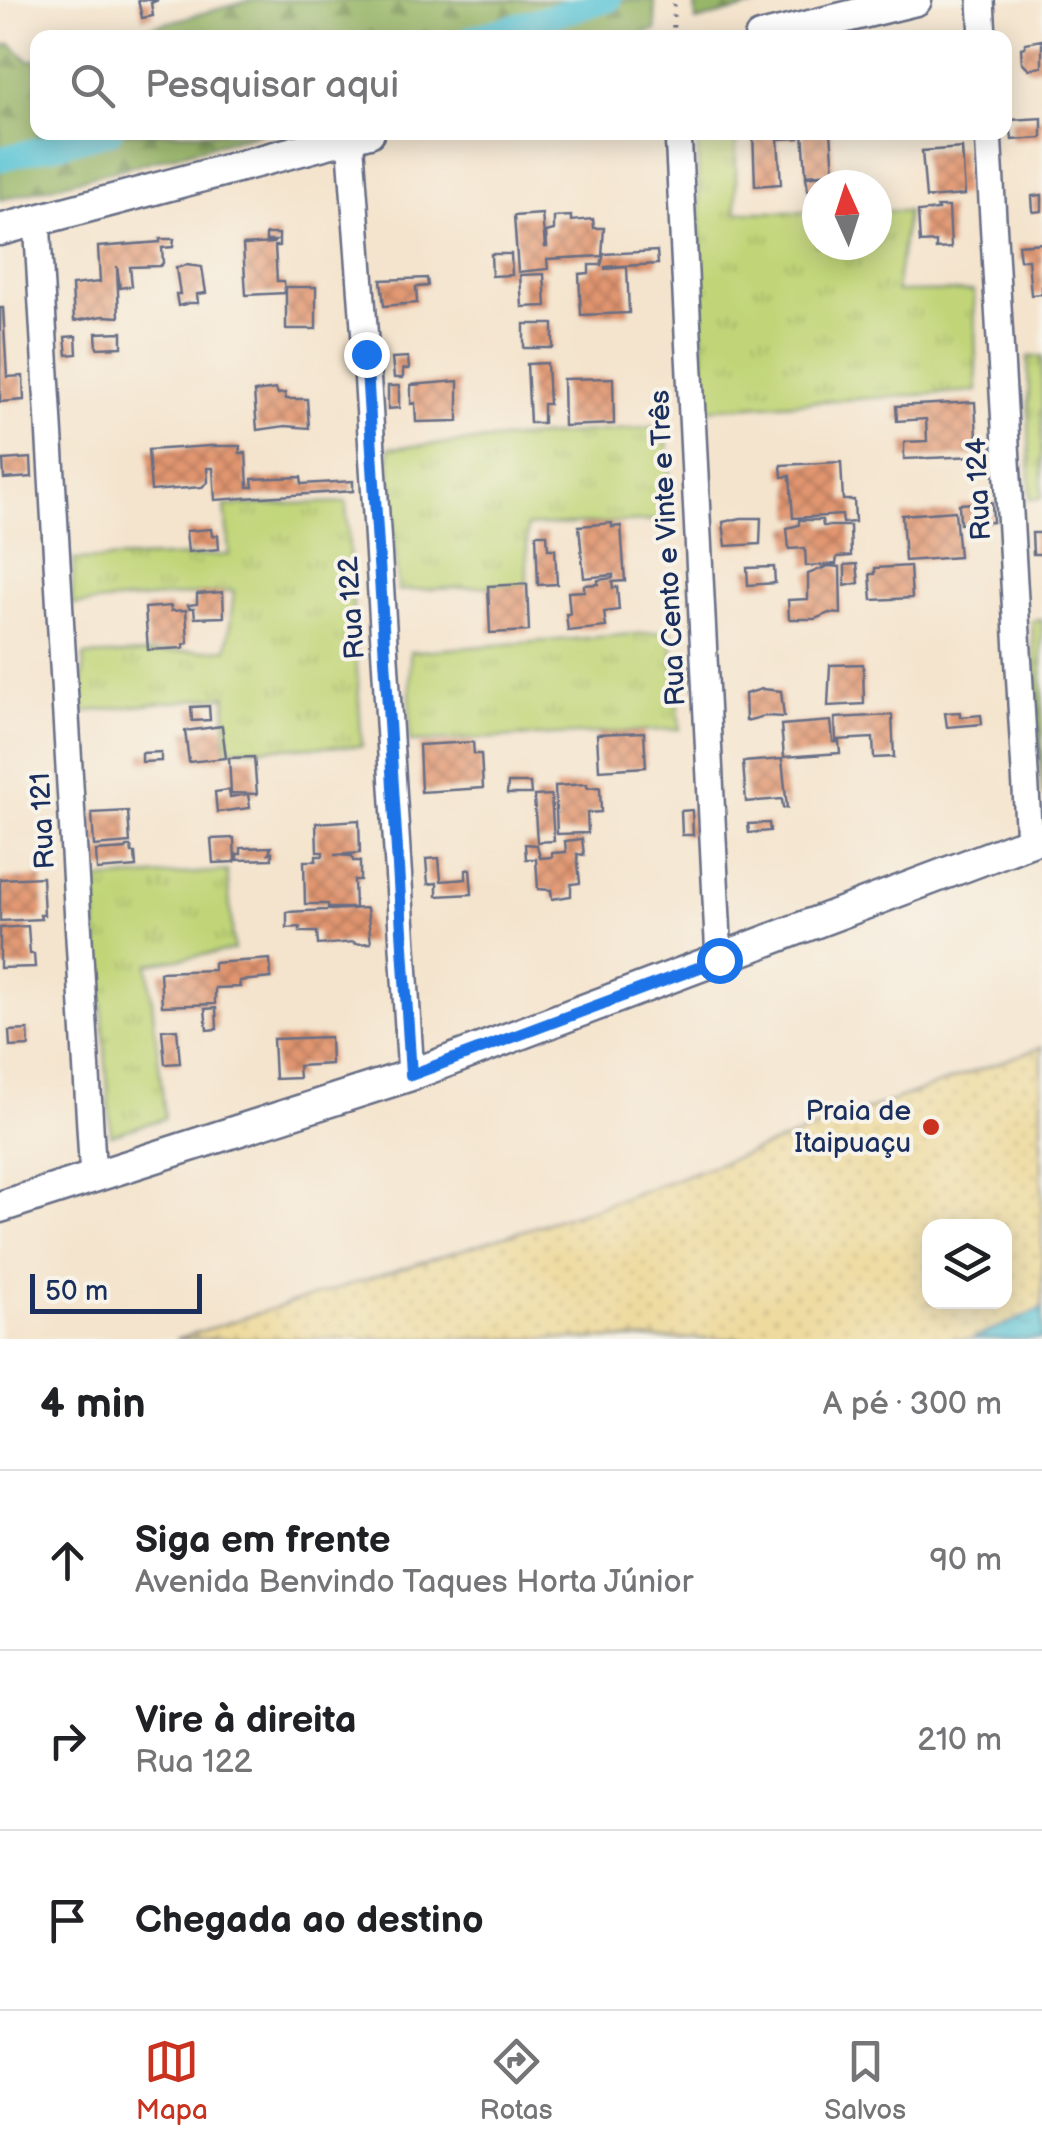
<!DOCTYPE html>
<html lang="pt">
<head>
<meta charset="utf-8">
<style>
	body { margin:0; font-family:"Balsamiq Sans",sans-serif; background:#f6f6f6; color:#202124 }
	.controls { position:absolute; right:30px; bottom:30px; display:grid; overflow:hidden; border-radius:20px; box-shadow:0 5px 25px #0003 }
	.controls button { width:90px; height:90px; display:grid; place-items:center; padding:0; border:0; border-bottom:2px solid #e0e0e0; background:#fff; color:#202124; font:50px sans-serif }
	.compass { position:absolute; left:802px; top:170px; width:90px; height:90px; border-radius:50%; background:#fff; box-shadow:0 5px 25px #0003; rotate:357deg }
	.scale { position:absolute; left:30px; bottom:25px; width:172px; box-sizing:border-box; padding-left:10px; border:5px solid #1b2f5e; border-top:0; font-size:28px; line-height:35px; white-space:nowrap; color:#1b2f5e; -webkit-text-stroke:8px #f7f3e8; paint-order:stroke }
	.stop { position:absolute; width:30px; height:30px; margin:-22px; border:8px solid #1a73e8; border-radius:50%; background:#fff }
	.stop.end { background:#1a73e8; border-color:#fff; box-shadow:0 2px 10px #0008 }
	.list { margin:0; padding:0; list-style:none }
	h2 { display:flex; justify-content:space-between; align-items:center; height:130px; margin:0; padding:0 40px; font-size:42px }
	h2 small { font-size:32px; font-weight:400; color:#757577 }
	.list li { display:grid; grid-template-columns:65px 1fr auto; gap:30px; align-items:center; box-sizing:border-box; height:180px; padding:0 40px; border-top:2px solid #e0e0e0 }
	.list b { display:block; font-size:38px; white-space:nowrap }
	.list p { margin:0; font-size:32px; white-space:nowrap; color:#757577 }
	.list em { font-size:32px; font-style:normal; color:#757577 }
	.icon { flex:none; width:55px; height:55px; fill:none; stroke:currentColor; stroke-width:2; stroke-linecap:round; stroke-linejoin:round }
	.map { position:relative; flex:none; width:1042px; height:1339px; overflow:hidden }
	.search { position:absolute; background:#fff; box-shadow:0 5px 25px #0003; left:30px; right:30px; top:30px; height:110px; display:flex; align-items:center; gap:25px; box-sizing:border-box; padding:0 35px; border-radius:20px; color:#757577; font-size:38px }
	.sheet { height:670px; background:#fff }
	nav { display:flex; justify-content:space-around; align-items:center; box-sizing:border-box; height:140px; border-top:2px solid #e0e0e0; background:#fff; font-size:28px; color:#757577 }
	nav a { display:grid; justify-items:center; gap:5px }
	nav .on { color:#c8321e }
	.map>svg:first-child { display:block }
	.grass { fill:url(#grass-tufts); stroke:#6e826b; stroke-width:2.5 }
	.forest { fill:url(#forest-firs); stroke:#5a7263; stroke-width:2.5 }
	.sand { fill:url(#sand-dots); stroke:#84847e; stroke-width:2.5; fill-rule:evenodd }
	.water { fill:url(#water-ripples); stroke:#3a7a9a; stroke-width:2.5 }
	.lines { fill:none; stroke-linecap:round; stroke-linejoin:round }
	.canal { stroke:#5ac4d6; stroke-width:25 }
	.building { fill:url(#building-cross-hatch) }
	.minor-casing { stroke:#676e85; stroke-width:30 }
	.tertiary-casing { stroke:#676e85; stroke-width:35 }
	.path { stroke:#676e85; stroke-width:4; stroke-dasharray:2.5 8; stroke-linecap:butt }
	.minor { stroke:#fff; stroke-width:25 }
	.tertiary { stroke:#fff; stroke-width:30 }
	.route { stroke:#1a73e8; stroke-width:12 }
	.poi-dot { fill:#c8321e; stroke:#f7f3e8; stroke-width:4 }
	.labels { text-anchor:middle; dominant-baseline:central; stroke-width:8; stroke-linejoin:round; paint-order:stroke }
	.street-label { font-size:28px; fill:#1b2f5e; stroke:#f7f3e8 }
	.poi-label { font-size:28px; fill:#1b2f5e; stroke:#f7f3e8; text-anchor:end }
</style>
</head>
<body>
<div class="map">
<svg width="1042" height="1339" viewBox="0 0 1042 1339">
	<defs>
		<pattern id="grass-tufts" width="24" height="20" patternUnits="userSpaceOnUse" patternTransform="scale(2.5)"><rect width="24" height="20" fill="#c1d578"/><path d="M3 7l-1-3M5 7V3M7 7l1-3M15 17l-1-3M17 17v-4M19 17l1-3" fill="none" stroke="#a5b76a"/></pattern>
		<pattern id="forest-firs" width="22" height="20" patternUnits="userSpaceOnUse" patternTransform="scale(2.5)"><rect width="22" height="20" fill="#98b668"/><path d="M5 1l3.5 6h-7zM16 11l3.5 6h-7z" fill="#7b9459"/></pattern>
		<pattern id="sand-dots" width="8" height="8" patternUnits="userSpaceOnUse" patternTransform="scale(2.5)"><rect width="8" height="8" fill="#eeda9e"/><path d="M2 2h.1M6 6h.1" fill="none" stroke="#ccbb8a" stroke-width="1.8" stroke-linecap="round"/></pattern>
		<pattern id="water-ripples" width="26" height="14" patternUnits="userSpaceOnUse" patternTransform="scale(2.5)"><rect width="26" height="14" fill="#5ac4d6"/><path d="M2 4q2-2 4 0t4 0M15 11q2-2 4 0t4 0" fill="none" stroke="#4aa0b1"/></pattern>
		<pattern id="building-cross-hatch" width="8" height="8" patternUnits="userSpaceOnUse" patternTransform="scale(2.5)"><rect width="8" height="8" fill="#e29670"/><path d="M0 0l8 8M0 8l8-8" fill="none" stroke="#b67b5f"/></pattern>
	</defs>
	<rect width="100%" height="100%" fill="#f7f3e8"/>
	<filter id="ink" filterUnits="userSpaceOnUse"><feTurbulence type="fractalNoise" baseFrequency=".01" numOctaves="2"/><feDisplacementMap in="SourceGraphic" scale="20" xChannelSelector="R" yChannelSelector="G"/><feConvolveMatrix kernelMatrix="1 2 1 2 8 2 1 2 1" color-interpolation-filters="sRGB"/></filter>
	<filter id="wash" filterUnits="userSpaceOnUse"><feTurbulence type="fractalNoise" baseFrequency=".0048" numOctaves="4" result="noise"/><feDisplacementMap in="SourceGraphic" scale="40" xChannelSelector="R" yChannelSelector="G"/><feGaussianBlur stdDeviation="2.25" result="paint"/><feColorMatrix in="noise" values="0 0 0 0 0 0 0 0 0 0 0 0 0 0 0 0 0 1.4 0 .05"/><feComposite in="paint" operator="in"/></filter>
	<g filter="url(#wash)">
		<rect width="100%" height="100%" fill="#f4e4cd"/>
		<path class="grass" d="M697 133H736V212H817V245H877V211H907L896 292 974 291 977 391 705 409Z
			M1042 356V498L1030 499 1028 357Z
			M666 426 672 520 527 526V584L398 591 389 448Z
			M346 502 362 746 225 749 226 696 81 712 84 656 227 649 234 591 72 605 74 560 229 555 225 506Z
			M1042 620V797L1032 621Z
			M671 631 680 729 410 742V652Z
			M227 871 234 950 148 964 165 1118 111 1135 93 880Z"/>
		<path class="forest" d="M252 0H654L656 30 626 38 114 37Z
			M695 0H779L696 21Z
			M11 44 29 61 37 59 38 132 261 133 0 200V47Z"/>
		<path class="sand" d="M1042 1047V1309L972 1339H176L598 1207ZM930 1226H1004V1302H930Z"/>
		<path class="water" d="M1042 1309V1339H972Z"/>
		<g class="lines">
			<path class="canal" d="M471 38 609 0
				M0 159 110 132"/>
		</g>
		<g id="blocks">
			<path class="building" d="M138 0H158L151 3 153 16 142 18Z
				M1042 40V67L1029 69 1022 62 1021 48 1025 47V43Z
				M1042 118V138L1012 140 1010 120Z
				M753 132H798L799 138 778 139 781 184 755 186Z
				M803 132H831L834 173 806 175Z
				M962 148 965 195 926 198 922 151Z
				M823 175 824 179 860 176 861 185H817V190L808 191 806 177Z
				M1042 195V211L1033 212 1032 196Z
				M937 207H949L951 248 936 249V242L920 243 918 212 938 210Z
				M542 214 545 247H547L546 232 554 230V217L571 216V221L593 219 594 228H604L602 256 547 259 548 269 518 272 514 216Z
				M266 234H279V246H275L277 281H284L285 293 246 295 243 245 273 243 275 241H266Z
				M160 239H174L173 247 162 248 163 263 160 266 130 267 132 286 120 288 117 266 119 317 103 316 74 321 72 285 100 282 98 247 160 242Z
				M1042 243V294L1031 295 1028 259 1020 260 1018 245Z
				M657 251 658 264 605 267V269L627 267 629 313 581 315 579 274 589 273V265H601L604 254Z
				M491 254H511L512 275 492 276Z
				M186 265 202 267 206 293 197 294 198 303H189L178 306 176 294H180L176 268Z
				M544 274 546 306 522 307 520 275Z
				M427 278 428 286 416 287 417 303 384 306 381 280Z
				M286 287H316V329H286Z
				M0 308H3L7 377 23 376 24 400 0 402Z
				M524 324H553V348H524Z
				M122 332V347L97 348 96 333Z
				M76 336 77 354 67 355 65 337Z
				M408 357 409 369H403V378H394L392 358Z
				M547 363 549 404H543V423H530L527 364Z
				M613 378 614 424 564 426 563 379Z
				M458 381V421L416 422 415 403 411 404V385Z
				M388 386H399V408L388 409Z
				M276 389 278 394 285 393 286 399H307L309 428 285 426 257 430 254 392Z
				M975 402 978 456 904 459V442L927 441 926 419 897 421 896 406Z
				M211 446H240V453H246L248 487H253L252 479 301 477 302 484 353 481V491L215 500 213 468H207L208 482 202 487 151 491 148 450Z
				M31 458 32 477 4 479 3 460Z
				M841 462 843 500H854L855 522 843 523 842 515 793 518 790 476 782 477 781 465Z
				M992 502 993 522 960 524 959 504Z
				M955 511 959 557 905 561 902 515Z
				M741 518H761L760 544 726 546 723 522Z
				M799 520H822L823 526H850L851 556 837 557 836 564 806 566 805 548 789 549 787 528 799 525Z
				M612 523V527L621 526 625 581 612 582 613 588 617 587 619 610 604 612 606 627 568 631 566 614H570L568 592 584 591V585L598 584V580L613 578V575L584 578 579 526Z
				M211 529 212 536 218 535 219 549 188 552 186 531Z
				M1032 533H1042V554H1033Z
				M536 534H547L548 549H555L557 584 538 585Z
				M857 564 859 583 845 586V565Z
				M828 566 840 567 841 614 829 613 815 619H789L788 600 808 599V574Z
				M910 566 912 598 872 600 870 574H875V568Z
				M774 567 775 583 748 585 747 568Z
				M527 584 529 631 490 633 488 586Z
				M223 592 224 617 195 618 194 608H189L188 605 197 604V594Z
				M171 606V611L186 610 188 643 184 644V648L148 650 145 608Z
				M863 664 864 704 828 706 830 665Z
				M762 689 781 691 784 717 765 716 746 721 745 694Z
				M209 706 210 720 192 721 191 707Z
				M960 712V717L981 715 982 724 947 727 945 713Z
				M892 715 894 757 874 758 873 738 836 740 835 718Z
				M831 721 833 742H839L840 753 784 757 781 725Z
				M222 726 226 758 189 762 185 731Z
				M644 732 646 767 599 770 597 734Z
				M473 742 474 754H481L483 788 421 792 419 745Z
				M161 752V761L142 762V753Z
				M254 757 257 794 231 793 229 758Z
				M782 759 787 808H783L782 799 746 802 743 762Z
				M508 783H530L531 794H507Z
				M587 784V788L600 787 601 812 587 813 588 833 557 834 555 786Z
				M229 790 230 797 248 794 250 808 217 812 215 792Z
				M551 795 554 841 537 842 534 796Z
				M692 810 693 835H682L681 811Z
				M128 811 130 843 94 846 92 813Z
				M359 820 360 853 334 855 352 856 353 861H360V880H354L355 908H328V904H305L304 861H316V856H323V852H317L316 823Z
				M769 823 770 831 749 833 748 824Z
				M234 838 235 862 213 863 211 839Z
				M582 839 584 855 577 854 580 883 571 884V896L552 899 551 890 538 889 536 859H526L525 844 537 845 540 858 552 857V853L566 852 565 841Z
				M127 847H131L132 853H135L136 867 97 870 96 851 126 849Z
				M271 847 269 853 272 852V859L237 860V854H241V848Z
				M439 858 441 881 466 879V870L470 869 472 894 437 896V883L428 884 426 859Z
				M42 877 44 915H40L41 919 0 921V879Z
				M367 908 371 943 355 944 354 942 318 945 317 932H300V927L287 928V912Z
				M28 926 30 954H34L35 967 0 968V928Z
				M270 959 271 978 239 981 240 987 215 988V1004L162 1006 160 972 214 970V963Z
				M216 1008 217 1029 207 1030 205 1009Z
				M177 1029 180 1063 165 1064 162 1030Z
				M28 1030 29 1046 10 1047 9 1031Z
				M330 1037 331 1064 298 1066 299 1078 275 1079 273 1039Z"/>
		</g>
	</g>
	<g filter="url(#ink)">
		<use href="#blocks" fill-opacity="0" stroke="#676e85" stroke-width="2.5"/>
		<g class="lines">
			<g class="minor-casing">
				<path id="minor" d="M981 0 983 38
					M678 132 719 960
					M988 132 1029 842
					M350 137 366 354 411 1075
					M37 220 93 1178"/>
			</g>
			<g class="tertiary-casing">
				<path id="tertiary" d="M760 38 916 0
					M0 230 369 132
					M0 1207 411 1075 1042 837"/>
			</g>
			<path class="path" d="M673 38 674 0"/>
			<use href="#minor" class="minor"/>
			<use href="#tertiary" class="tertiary"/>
		</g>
	</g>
	<g class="lines" filter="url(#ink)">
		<path class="route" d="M366 354 411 1075 719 960"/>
	</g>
	<circle class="poi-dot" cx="931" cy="1127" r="10"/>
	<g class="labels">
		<g class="street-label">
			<text transform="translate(979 489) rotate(-93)">Rua 124</text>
			<text transform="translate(668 548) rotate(-93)">Rua Cento e Vinte e Três</text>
			<text transform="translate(352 608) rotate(-94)">Rua 122</text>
			<text transform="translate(43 821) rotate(-93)">Rua 121</text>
		</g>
		<g class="poi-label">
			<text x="911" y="1111">Praia de<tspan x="911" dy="32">Itaipuaçu</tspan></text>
		</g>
	</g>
</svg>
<div class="controls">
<button><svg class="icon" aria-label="layers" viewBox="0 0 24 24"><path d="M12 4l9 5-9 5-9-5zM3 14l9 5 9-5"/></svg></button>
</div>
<svg class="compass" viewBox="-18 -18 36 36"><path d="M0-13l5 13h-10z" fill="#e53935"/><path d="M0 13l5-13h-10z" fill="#757577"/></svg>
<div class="scale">50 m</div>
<div class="stop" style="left:719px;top:960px"></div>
<div class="stop end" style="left:366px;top:354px"></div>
<div class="search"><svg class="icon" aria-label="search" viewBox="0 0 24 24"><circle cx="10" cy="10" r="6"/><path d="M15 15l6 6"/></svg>Pesquisar aqui</div>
</div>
<section class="sheet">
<h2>4 min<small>A pé · 300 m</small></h2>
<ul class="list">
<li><svg class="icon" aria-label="ahead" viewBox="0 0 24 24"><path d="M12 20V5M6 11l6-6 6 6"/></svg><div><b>Siga em frente</b><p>Avenida Benvindo Taques Horta Júnior</p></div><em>90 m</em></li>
<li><svg class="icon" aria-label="right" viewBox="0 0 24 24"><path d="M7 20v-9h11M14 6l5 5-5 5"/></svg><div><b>Vire à direita</b><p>Rua 122</p></div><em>210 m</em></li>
<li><svg class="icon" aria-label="arrive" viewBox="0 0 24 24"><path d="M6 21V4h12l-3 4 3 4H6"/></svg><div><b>Chegada ao destino</b></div></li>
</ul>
</section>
<nav>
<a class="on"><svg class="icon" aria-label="map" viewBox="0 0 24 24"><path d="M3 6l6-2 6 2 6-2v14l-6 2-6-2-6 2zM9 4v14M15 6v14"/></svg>Mapa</a>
<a><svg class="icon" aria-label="directions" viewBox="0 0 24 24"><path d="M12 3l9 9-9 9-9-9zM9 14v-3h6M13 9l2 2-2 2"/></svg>Rotas</a>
<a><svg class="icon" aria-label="saved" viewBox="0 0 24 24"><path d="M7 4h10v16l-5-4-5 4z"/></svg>Salvos</a>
</nav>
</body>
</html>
